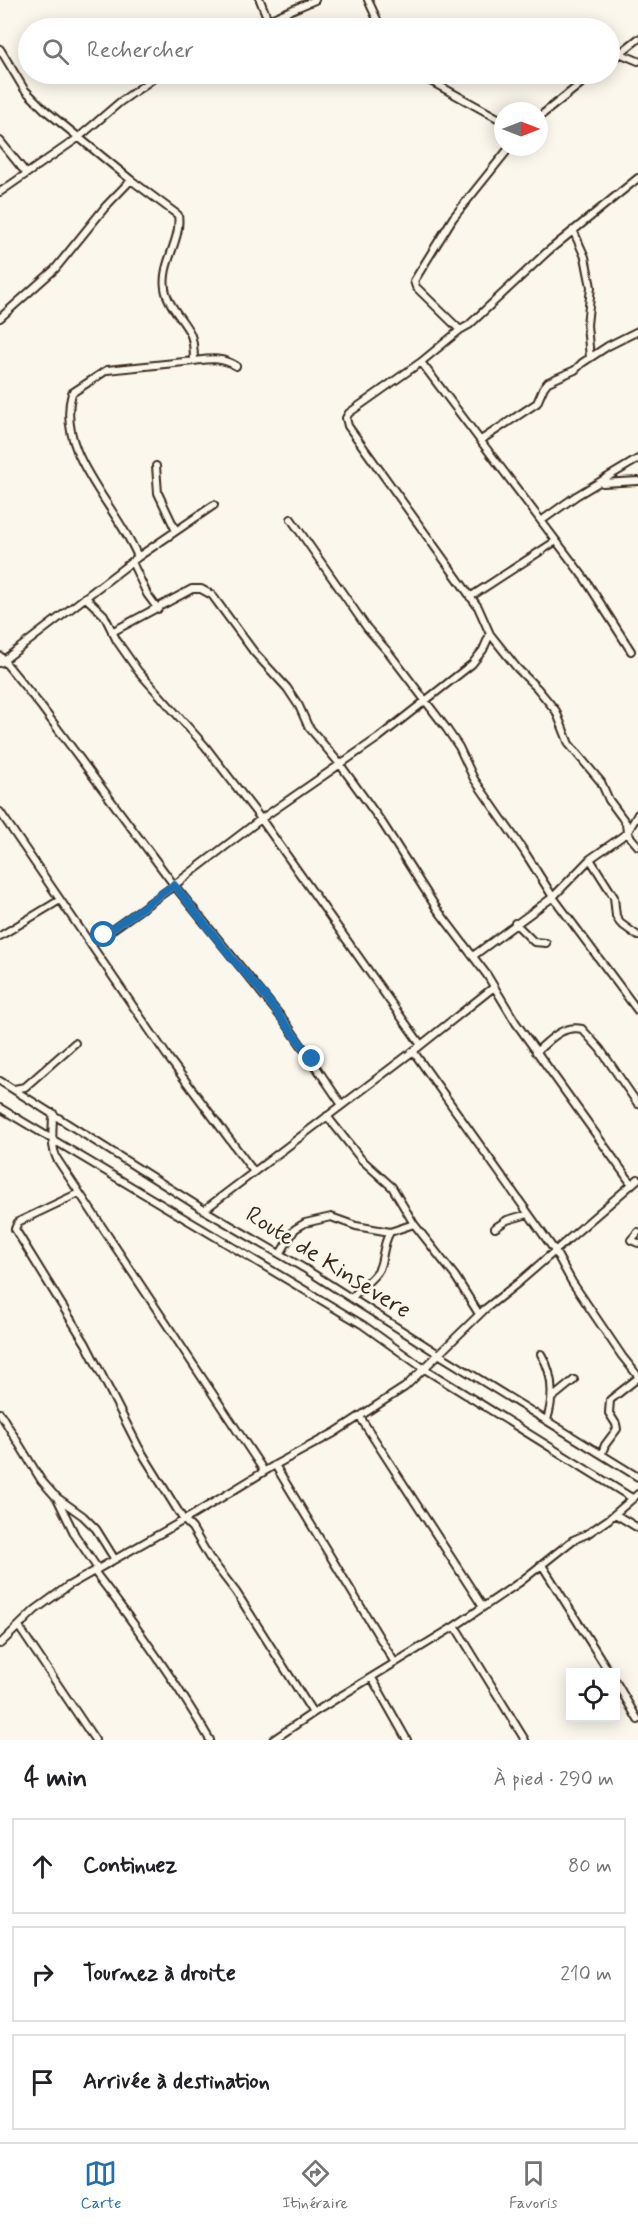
<!DOCTYPE html>
<html lang="fr">
<head>
<meta charset="utf-8">
<style>
	body { margin:0; font-family:Mynerve,sans-serif; background:#f2f2f2; color:#202124 }
	.controls { position:absolute; right:18px; bottom:18px; display:grid; overflow:hidden; border-radius:0px; box-shadow:0 3px 15px #0003 }
	.controls button { width:54px; height:54px; display:grid; place-items:center; padding:0; border:0; border-bottom:2px solid #e0e0e0; background:#fff; color:#202124; font:30px sans-serif }
	.compass { position:absolute; left:494px; top:102px; width:54px; height:54px; border-radius:50%; background:#fff; box-shadow:0 3px 15px #0003; rotate:90deg }
	.stop { position:absolute; width:18px; height:18px; margin:-14px; border:4px solid #1f6fb2; border-radius:50%; background:#fff }
	.stop.end { background:#1f6fb2; border-color:#fff; box-shadow:0 2px 6px #0008 }
	.list { margin:0; padding:0; list-style:none }
	h2 { display:flex; justify-content:space-between; align-items:center; height:78px; margin:0; padding:0 24px; font-size:26px }
	h2 small { font-size:20px; font-weight:400; color:#757577 }
	.list li { display:grid; grid-template-columns:39px 1fr auto; gap:18px; align-items:center; box-sizing:border-box; height:96px; margin:0 12px 12px; padding:0 12px; border:2px solid #e0e0e0; border-radius:0px }
	.list b { display:block; font-size:22px; white-space:nowrap }
	.list em { font-size:20px; font-style:normal; color:#757577 }
	.icon { flex:none; width:33px; height:33px; fill:none; stroke:currentColor; stroke-width:2; stroke-linecap:round; stroke-linejoin:round }
	.map { position:relative; flex:none; width:638px; height:1740px; overflow:hidden }
	.search { position:absolute; background:#fff; box-shadow:0 3px 15px #0003; left:18px; right:18px; top:18px; height:66px; display:flex; align-items:center; gap:15px; box-sizing:border-box; padding:0 21px; border-radius:33px; color:#757577; font-size:22px }
	.sheet { height:402px; background:#fff }
	nav { display:flex; justify-content:space-around; align-items:center; box-sizing:border-box; height:84px; border-top:2px solid #e0e0e0; background:#fff; font-size:16px; color:#757577 }
	nav a { display:grid; justify-items:center; gap:3px }
	nav .on { color:#1f6fb2 }
	.map>svg:first-child { display:block }
	.lines { fill:none; stroke-linecap:round; stroke-linejoin:round }
	.street-casing { stroke:#3b2a1e; stroke-width:10 }
	.street { stroke:#fbf7ec; stroke-width:6 }
	.route { stroke:#1f6fb2; stroke-width:8 }
	.labels { text-anchor:middle; dominant-baseline:central; stroke-width:5; stroke-linejoin:round; paint-order:stroke }
	.street-label { font-size:24px; fill:#3b2a1e; stroke:#fbf7ec }
</style>
</head>
<body>
<div class="map">
<svg width="638" height="1740" viewBox="0 0 638 1740">
	<rect width="100%" height="100%" fill="#fbf7ec"/>
	<filter id="ink" filterUnits="userSpaceOnUse"><feTurbulence type="fractalNoise" baseFrequency=".0167" numOctaves="2"/><feDisplacementMap in="SourceGraphic" scale="12" xChannelSelector="R" yChannelSelector="G"/><feConvolveMatrix kernelMatrix="1 2 1 2 8 2 1 2 1" color-interpolation-filters="sRGB"/></filter>
	<g filter="url(#ink)">
		<g class="lines">
			<g class="street-casing">
				<path id="street" d="M260 0 268 20
					M368 0 381 28
					M249 28 315 0
					M0 49 24 89 45 110 131 180
					M619 53 638 61
					M610 61 638 39
					M418 74 503 121
					M539 117 593 74
					M0 141 26 173
					M0 192 78 138 120 102 160 74
					M573 230 585 257 591 287 587 325 590 358
					M0 318 55 269 106 206 131 180 178 215C182 240 161 263 165 288 167 304 182 318 190 333 194 341 194 352 194 361L107 370 72 393C55 453 117 505 138 557
					M460 330 416 287 414 281 453 218 510 147
					M194 361C211 359 222 357 236 366
					M421 362 585 579 631 651
					M481 440 537 403 544 387 548 382 575 370 582 363 608 346 638 331
					M156 466 158 493 176 531
					M603 483 638 481
					M291 519 367 628 389 653 446 728 459 747 474 779 524 851 553 897 638 1011
					M541 521 576 496 638 459
					M132 562 147 594 158 609
					M85 597 104 615 117 641 138 671 205 746 261 819 421 1045
					M470 597 556 541
					M112 632 192 589H201L212 595 254 652 287 688 299 706 308 726 339 763 383 824 437 909 487 975 516 1023 631 1183
					M490 634 517 668 537 688 556 711 569 744 601 782 609 800 626 823 627 833 638 846
					M0 656 40 705 174 885 286 1023 342 1105
					M0 663 138 557 214 505
					M0 812 170 1060 254 1172
					M590 859 614 897 616 916 620 923 638 936
					M515 923 534 942 546 943
					M0 936 60 900
					M92 944 168 890 261 819 378 738 472 664 483 650 490 634 478 607 348 426 346 418 349 413 421 362 460 330 469 325 547 252 638 178
					M473 956 553 897 590 859 627 833 638 814
					M413 1051 555 1251 572 1282 622 1356 638 1376
					M536 1052C550 1040 562 1025 582 1029L600 1049 638 1104
					M0 1081 204 1210 307 1270 440 1355 638 1477
					M14 1089 25 1087 75 1043
					M0 1108 363 1325 423 1368 632 1498
					M53 1113C53 1129 50 1144 57 1159L264 1471
					M327 1116 361 1159 392 1187 414 1224 455 1276 479 1314
					M79 1193 18 1222 15 1229 86 1344 139 1448 183 1519 192 1528 209 1557 236 1592 313 1713
					M204 1210 416 1049 494 987
					M495 1228 507 1220 528 1214
					M638 1232 631 1240 638 1243
					M280 1254 295 1229 305 1223 331 1217 356 1226 390 1232
					M354 1300 353 1297C359 1288 375 1278 379 1269 384 1258 382 1246 390 1232L414 1224
					M541 1354C554 1375 554 1397 547 1420
					M552 1398 574 1380
					M0 1413 41 1480 55 1496 83 1516 96 1529 114 1558
					M360 1417 483 1607
					M602 1453 605 1445 617 1429 616 1424 609 1413 610 1400 638 1378
					M275 1465 395 1663
					M56 1496 75 1535 98 1569
					M615 1514 638 1528
					M542 1565 609 1672
					M94 1571C135 1624 176 1682 210 1740
					M455 1626 525 1740
					M19 1627 95 1740
					M0 1644 35 1610 68 1586 193 1515 275 1465 334 1433 405 1387 485 1309 518 1283 638 1179
					M372 1678 407 1740
					M616 1682 638 1720
					M273 1740 313 1713 455 1626 520 1582 573 1540 587 1534 609 1519 638 1494"/>
			</g>
			<use href="#street" class="street"/>
		</g>
	</g>
	<g class="lines" filter="url(#ink)">
		<path class="route" d="M104 935 174 885 232 958 264 995 312 1059"/>
	</g>
	<g class="labels">
		<g class="street-label">
			<text transform="translate(328 1263) rotate(32)">Route de Kinsevere</text>
		</g>
	</g>
</svg>
<div class="controls">
<button><svg class="icon" aria-label="locate" viewBox="0 0 24 24"><circle cx="12" cy="12" r="6"/><path d="M12 2v4M12 18v4M2 12h4M18 12h4"/></svg></button>
</div>
<svg class="compass" viewBox="-18 -18 36 36"><path d="M0-13l5 13h-10z" fill="#e53935"/><path d="M0 13l5-13h-10z" fill="#757577"/></svg>
<div class="stop" style="left:104px;top:935px"></div>
<div class="stop end" style="left:312px;top:1059px"></div>
<div class="search"><svg class="icon" aria-label="search" viewBox="0 0 24 24"><circle cx="10" cy="10" r="6"/><path d="M15 15l6 6"/></svg>Rechercher</div>
</div>
<section class="sheet">
<h2>4 min<small>À pied · 290 m</small></h2>
<ul class="list">
<li><svg class="icon" aria-label="ahead" viewBox="0 0 24 24"><path d="M12 20V5M6 11l6-6 6 6"/></svg><div><b>Continuez</b></div><em>80 m</em></li>
<li><svg class="icon" aria-label="right" viewBox="0 0 24 24"><path d="M7 20v-9h11M14 6l5 5-5 5"/></svg><div><b>Tournez à droite</b></div><em>210 m</em></li>
<li><svg class="icon" aria-label="arrive" viewBox="0 0 24 24"><path d="M6 21V4h12l-3 4 3 4H6"/></svg><div><b>Arrivée à destination</b></div></li>
</ul>
</section>
<nav>
<a class="on"><svg class="icon" aria-label="map" viewBox="0 0 24 24"><path d="M3 6l6-2 6 2 6-2v14l-6 2-6-2-6 2zM9 4v14M15 6v14"/></svg>Carte</a>
<a><svg class="icon" aria-label="directions" viewBox="0 0 24 24"><path d="M12 3l9 9-9 9-9-9zM9 14v-3h6M13 9l2 2-2 2"/></svg>Itinéraire</a>
<a><svg class="icon" aria-label="saved" viewBox="0 0 24 24"><path d="M7 4h10v16l-5-4-5 4z"/></svg>Favoris</a>
</nav>
</body>
</html>
